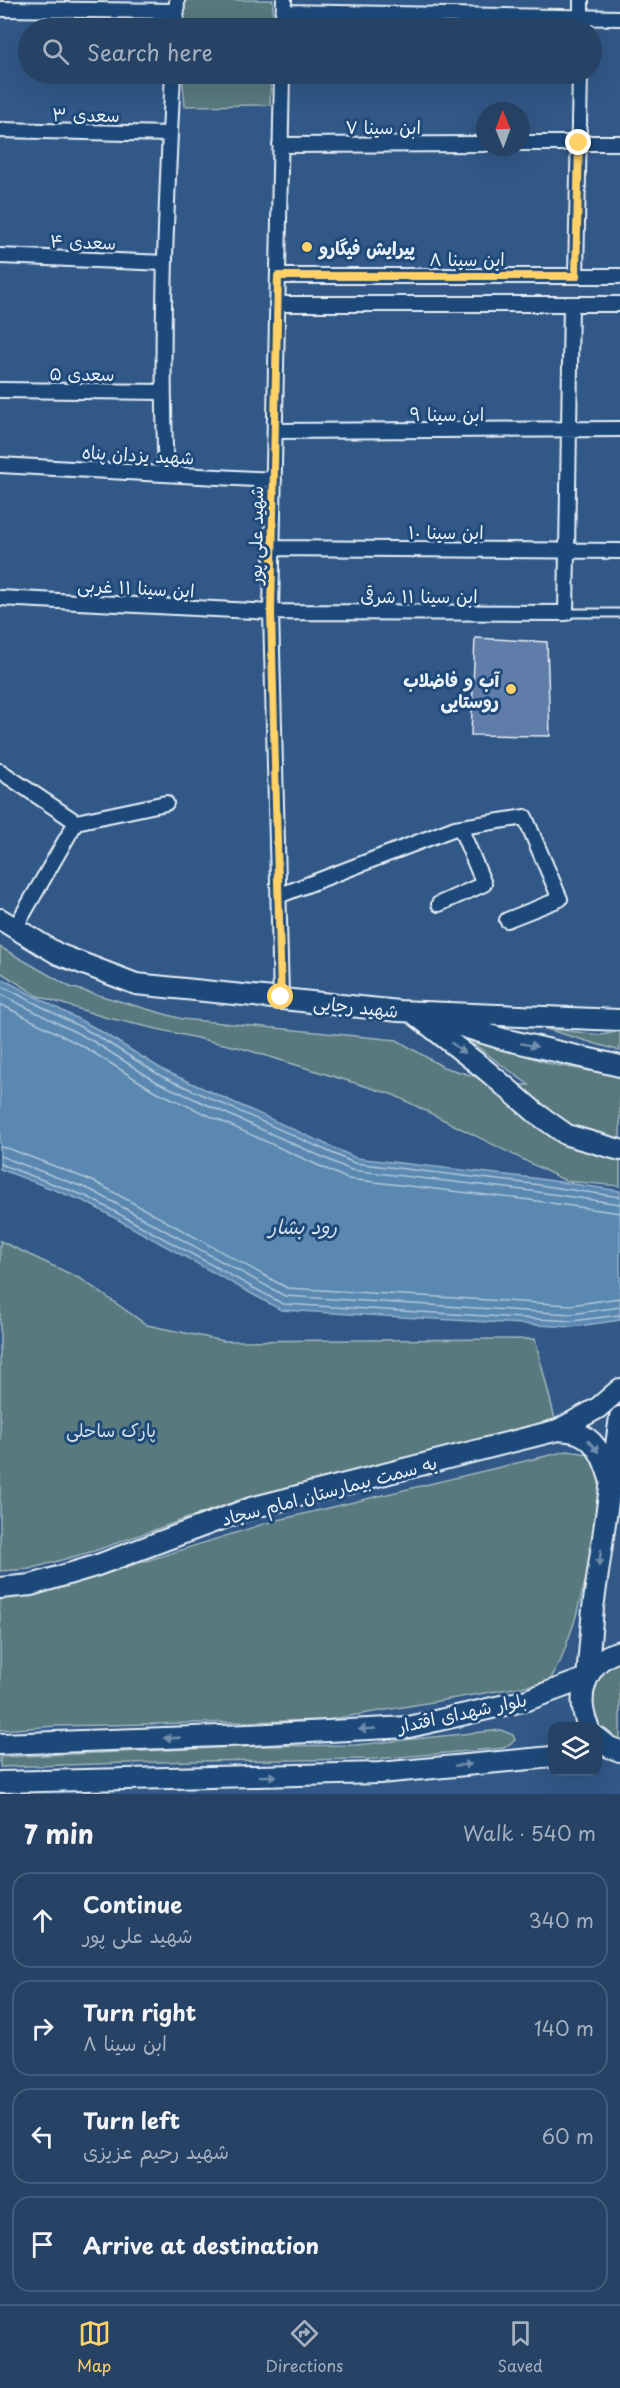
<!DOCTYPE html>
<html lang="en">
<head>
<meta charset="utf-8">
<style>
	body { margin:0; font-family:"Playpen Sans","Playpen Sans Arabic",sans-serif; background:#324d6e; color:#f1f3f6 }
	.controls { position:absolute; right:18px; bottom:18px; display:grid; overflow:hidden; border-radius:12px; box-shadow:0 6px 24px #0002 }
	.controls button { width:54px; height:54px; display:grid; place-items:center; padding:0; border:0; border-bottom:2px solid #425b79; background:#264265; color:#f1f3f6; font:30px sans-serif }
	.compass { position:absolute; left:476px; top:102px; width:54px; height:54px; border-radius:50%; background:#264265; box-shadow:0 6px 24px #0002; rotate:359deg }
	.stop { position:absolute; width:18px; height:18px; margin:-14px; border:4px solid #ffd166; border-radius:50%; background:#fff }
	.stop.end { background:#ffd166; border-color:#fff; box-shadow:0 2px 6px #0008 }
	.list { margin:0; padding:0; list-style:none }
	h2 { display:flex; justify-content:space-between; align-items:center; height:78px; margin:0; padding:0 24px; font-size:26px }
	h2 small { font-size:20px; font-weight:400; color:#a4b0bf }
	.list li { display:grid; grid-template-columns:39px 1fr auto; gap:18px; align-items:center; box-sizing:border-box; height:96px; margin:0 12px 12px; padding:0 12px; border:2px solid #425b79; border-radius:18px }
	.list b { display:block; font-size:22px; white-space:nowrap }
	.list p { margin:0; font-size:20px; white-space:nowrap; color:#a4b0bf }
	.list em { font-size:20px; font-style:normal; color:#a4b0bf }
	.icon { flex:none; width:33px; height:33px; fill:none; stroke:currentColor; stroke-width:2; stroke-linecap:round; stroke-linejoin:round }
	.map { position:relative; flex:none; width:620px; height:1794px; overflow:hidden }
	.search { position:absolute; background:#264265; box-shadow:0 6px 24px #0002; left:18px; right:18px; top:18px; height:66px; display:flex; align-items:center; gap:15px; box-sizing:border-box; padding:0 21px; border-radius:33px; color:#a4b0bf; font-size:22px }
	.sheet { height:510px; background:#264265 }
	nav { display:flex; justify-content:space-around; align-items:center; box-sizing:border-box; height:84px; border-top:2px solid #425b79; background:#264265; font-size:16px; color:#a4b0bf }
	nav a { display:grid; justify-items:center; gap:3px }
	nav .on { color:#ffd166 }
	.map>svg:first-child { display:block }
	.green { fill:#58797e; stroke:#a0b5bb; stroke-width:1.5 }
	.water { fill:#5a88b0; stroke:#93b2cd; stroke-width:1.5 }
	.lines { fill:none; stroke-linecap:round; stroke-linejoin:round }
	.shore { stroke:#afc7db; stroke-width:1.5 }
	.building { fill:#607ba8; stroke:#e8f1f8; stroke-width:1.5 }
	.lane-casing { stroke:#e8f1f8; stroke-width:11 }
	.street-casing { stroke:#e8f1f8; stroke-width:18 }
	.secondary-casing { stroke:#e8f1f8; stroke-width:24 }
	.lane { stroke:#1f4a7a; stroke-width:7 }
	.street { stroke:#1f4a7a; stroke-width:14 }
	.secondary { stroke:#1f4a7a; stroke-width:20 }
	.oneway { fill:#6f8dac }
	.route { stroke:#ffd166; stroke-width:8 }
	.poi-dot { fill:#ffd166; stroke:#1f4a7a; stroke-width:2 }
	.labels { text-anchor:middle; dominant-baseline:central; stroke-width:6; stroke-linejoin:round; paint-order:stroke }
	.street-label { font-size:18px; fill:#e8f1f8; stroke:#1f4a7a }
	.poi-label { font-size:18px; font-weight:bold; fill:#e8f1f8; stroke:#1f4a7a; text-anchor:start }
	.park-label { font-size:18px; fill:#d2dfe6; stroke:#1f4a7a }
	.water-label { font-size:20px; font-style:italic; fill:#d3e1ed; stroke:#1f4a7a }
</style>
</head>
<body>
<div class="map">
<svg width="620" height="1794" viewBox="0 0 620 1794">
	<rect width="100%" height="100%" fill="#325887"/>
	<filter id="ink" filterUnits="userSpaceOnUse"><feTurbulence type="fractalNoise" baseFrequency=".0167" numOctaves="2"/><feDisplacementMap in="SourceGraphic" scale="12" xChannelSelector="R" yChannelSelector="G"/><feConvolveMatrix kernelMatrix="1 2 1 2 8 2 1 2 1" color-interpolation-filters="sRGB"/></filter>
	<g filter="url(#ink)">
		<path class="green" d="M179 0H273L272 28H178Z
			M182 74H271L270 105 185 106Z
			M0 947 70 987 182 1019 397 1040 443 1067 504 1085H529L460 1034 551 1064 618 1076 620 1077V1186L566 1181 394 1095 241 1048 104 1017 38 996 0 972Z
			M543 1028 602 1035 620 1031V1051Z
			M0 1241 81 1279 147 1325 224 1341 535 1339 557 1427 245 1498 94 1551 29 1569 0 1571Z
			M567 1451 619 1458 574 1623 561 1660 549 1682 327 1720 57 1726 0 1730V1597L63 1587 270 1522Z
			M620 1658V1745L598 1729 588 1710 593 1680 602 1667Z
			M501 1730 513 1735 515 1740 504 1748 376 1759 193 1761 0 1767V1757L263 1746 356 1745Z"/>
		<path class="water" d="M0 978 97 1029 163 1070 356 1158 533 1178 620 1191V1320L572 1327 281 1310 86 1202 0 1169Z"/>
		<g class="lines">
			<path class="shore" d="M0 985 94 1034 161 1076 354 1163 532 1184 620 1197
				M0 994 91 1040 157 1082 351 1170 531 1191 620 1204
				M0 1004 86 1048 153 1090 348 1179 530 1200 620 1213
				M0 1147 10 1149 95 1182 287 1288 571 1305 620 1298
				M0 1156 91 1190 285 1296 571 1314 620 1307
				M0 1164 88 1197 283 1304 572 1321 620 1315"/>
		</g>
		<path class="building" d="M475 638 547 642 550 736 471 735Z"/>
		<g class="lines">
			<g class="lane-casing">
				<path id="lane" d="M566 613H620"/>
			</g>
			<g class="street-casing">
				<path id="street" d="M0 9 177 11
					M283 12 620 18
					M176 28 177 0
					M283 28 284 0
					M581 28V0
					M0 130 170 134
					M521 143H620
					M280 145 485 144
					M0 256 165 263
					M278 276H620
					M576 276 580 74
					M277 304H620
					M0 390 163 392
					M275 431 620 429
					M0 465 274 480
					M166 473C160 339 166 207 173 74
					M272 548 620 551
					M0 598 271 612 566 613 571 304
					M0 771 76 822 15 928
					M76 822 166 803
					M278 896 455 828 525 817 560 899 507 920
					M439 904 484 884 460 827
					M281 997 271 612 282 74"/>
			</g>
			<g class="secondary-casing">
				<path id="secondary" d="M0 919 58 954 136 984 399 1011 620 1020
					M412 1012 487 1071 536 1113 567 1135 620 1150
					M441 1020 503 1039 620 1066
					M558 1430C565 1431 575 1431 582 1435 598 1443 605 1462 610 1479
					M0 1588 31 1585 95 1566 251 1508 558 1430 598 1408 620 1389
					M588 1726C575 1696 586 1660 620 1651
					M598 1738 609 1747 620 1751
					M0 1744 248 1735 409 1727 527 1700 587 1678 593 1608 620 1417
					M0 1782 380 1773 552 1757"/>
			</g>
			<use href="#lane" class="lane"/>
			<use href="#street" class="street"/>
			<use href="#secondary" class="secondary"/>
		</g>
		<defs><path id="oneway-solid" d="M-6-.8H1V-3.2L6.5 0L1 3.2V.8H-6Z" transform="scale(1.5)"/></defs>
		<g class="oneway">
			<use href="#oneway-solid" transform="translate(529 1045) rotate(12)"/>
			<use href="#oneway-solid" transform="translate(458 1048) rotate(38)"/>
			<use href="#oneway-solid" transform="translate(593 1446) rotate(49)"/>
			<use href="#oneway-solid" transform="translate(600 1558) rotate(98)"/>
			<use href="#oneway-solid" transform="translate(367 1729) rotate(177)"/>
			<use href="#oneway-solid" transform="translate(172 1738) rotate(178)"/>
			<use href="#oneway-solid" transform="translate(463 1765) rotate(-5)"/>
			<use href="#oneway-solid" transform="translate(268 1776) rotate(-1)"/>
		</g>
	</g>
	<g class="lines" filter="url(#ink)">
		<path class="route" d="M281 997 271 612 278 276H576L579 143"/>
	</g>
	<g class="poi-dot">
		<circle cx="307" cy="247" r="6"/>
		<circle cx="511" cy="689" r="6"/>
	</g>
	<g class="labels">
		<g class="street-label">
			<text transform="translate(86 114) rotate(1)">سعدی ۳</text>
			<text x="383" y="126">ابن سینا ۷</text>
			<text transform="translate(83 241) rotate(2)">سعدی ۴</text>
			<text x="467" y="258">ابن سینا ۸</text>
			<text transform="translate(82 373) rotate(1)">سعدی ۵</text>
			<text x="447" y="413">ابن سینا ۹</text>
			<text transform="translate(138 454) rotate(3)">شهید یزدان پناه</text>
			<text x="446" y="531">ابن سینا ۱۰</text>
			<text transform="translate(255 535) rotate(-89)">شهید علی پور</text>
			<text transform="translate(136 587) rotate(3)">ابن سینا ۱۱ غربی</text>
			<text x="419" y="595">ابن سینا ۱۱ شرقی</text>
			<text transform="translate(356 1006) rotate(6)">شهید رجایی</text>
			<text transform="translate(329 1490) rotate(-15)">به سمت بیمارستان امام سجاد</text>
			<text transform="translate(462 1712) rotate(-12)">بلوار شهدای اقتدار</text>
		</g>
		<g class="poi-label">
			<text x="319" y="247">پیرایش فیگارو</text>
			<text x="499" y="679" text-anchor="end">آب و فاضلاب<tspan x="499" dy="21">روستایی</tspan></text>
		</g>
		<g class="park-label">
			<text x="111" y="1429">پارک ساحلی</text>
		</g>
		<g class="water-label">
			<text x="303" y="1226">رود بشار</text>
		</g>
	</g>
</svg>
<div class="controls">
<button><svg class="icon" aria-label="layers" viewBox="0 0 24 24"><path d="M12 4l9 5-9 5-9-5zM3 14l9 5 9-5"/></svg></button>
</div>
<svg class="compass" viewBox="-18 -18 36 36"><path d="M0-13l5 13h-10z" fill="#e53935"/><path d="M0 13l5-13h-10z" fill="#a4b0bf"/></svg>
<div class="stop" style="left:281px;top:997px"></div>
<div class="stop end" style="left:579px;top:143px"></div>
<div class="search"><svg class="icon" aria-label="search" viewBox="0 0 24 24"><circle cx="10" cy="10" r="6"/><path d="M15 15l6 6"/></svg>Search here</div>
</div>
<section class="sheet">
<h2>7 min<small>Walk · 540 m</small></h2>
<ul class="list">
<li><svg class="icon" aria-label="ahead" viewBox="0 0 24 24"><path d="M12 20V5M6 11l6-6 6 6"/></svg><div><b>Continue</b><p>شهید علی پور</p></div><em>340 m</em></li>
<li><svg class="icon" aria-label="right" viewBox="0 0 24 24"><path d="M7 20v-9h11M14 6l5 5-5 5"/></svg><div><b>Turn right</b><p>ابن سینا ۸</p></div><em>140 m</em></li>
<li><svg class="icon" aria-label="left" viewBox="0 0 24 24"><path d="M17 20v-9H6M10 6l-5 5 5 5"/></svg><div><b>Turn left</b><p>شهید رحیم عزیزی</p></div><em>60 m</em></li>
<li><svg class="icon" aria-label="arrive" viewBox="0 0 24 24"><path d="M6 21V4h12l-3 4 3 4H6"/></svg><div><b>Arrive at destination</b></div></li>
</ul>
</section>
<nav>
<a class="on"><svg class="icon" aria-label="map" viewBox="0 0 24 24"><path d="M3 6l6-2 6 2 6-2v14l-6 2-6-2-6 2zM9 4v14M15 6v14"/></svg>Map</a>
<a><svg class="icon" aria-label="directions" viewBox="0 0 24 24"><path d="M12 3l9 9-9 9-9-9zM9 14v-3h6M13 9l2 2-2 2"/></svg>Directions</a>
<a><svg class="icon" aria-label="saved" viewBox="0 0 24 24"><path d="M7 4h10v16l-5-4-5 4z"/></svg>Saved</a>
</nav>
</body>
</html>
